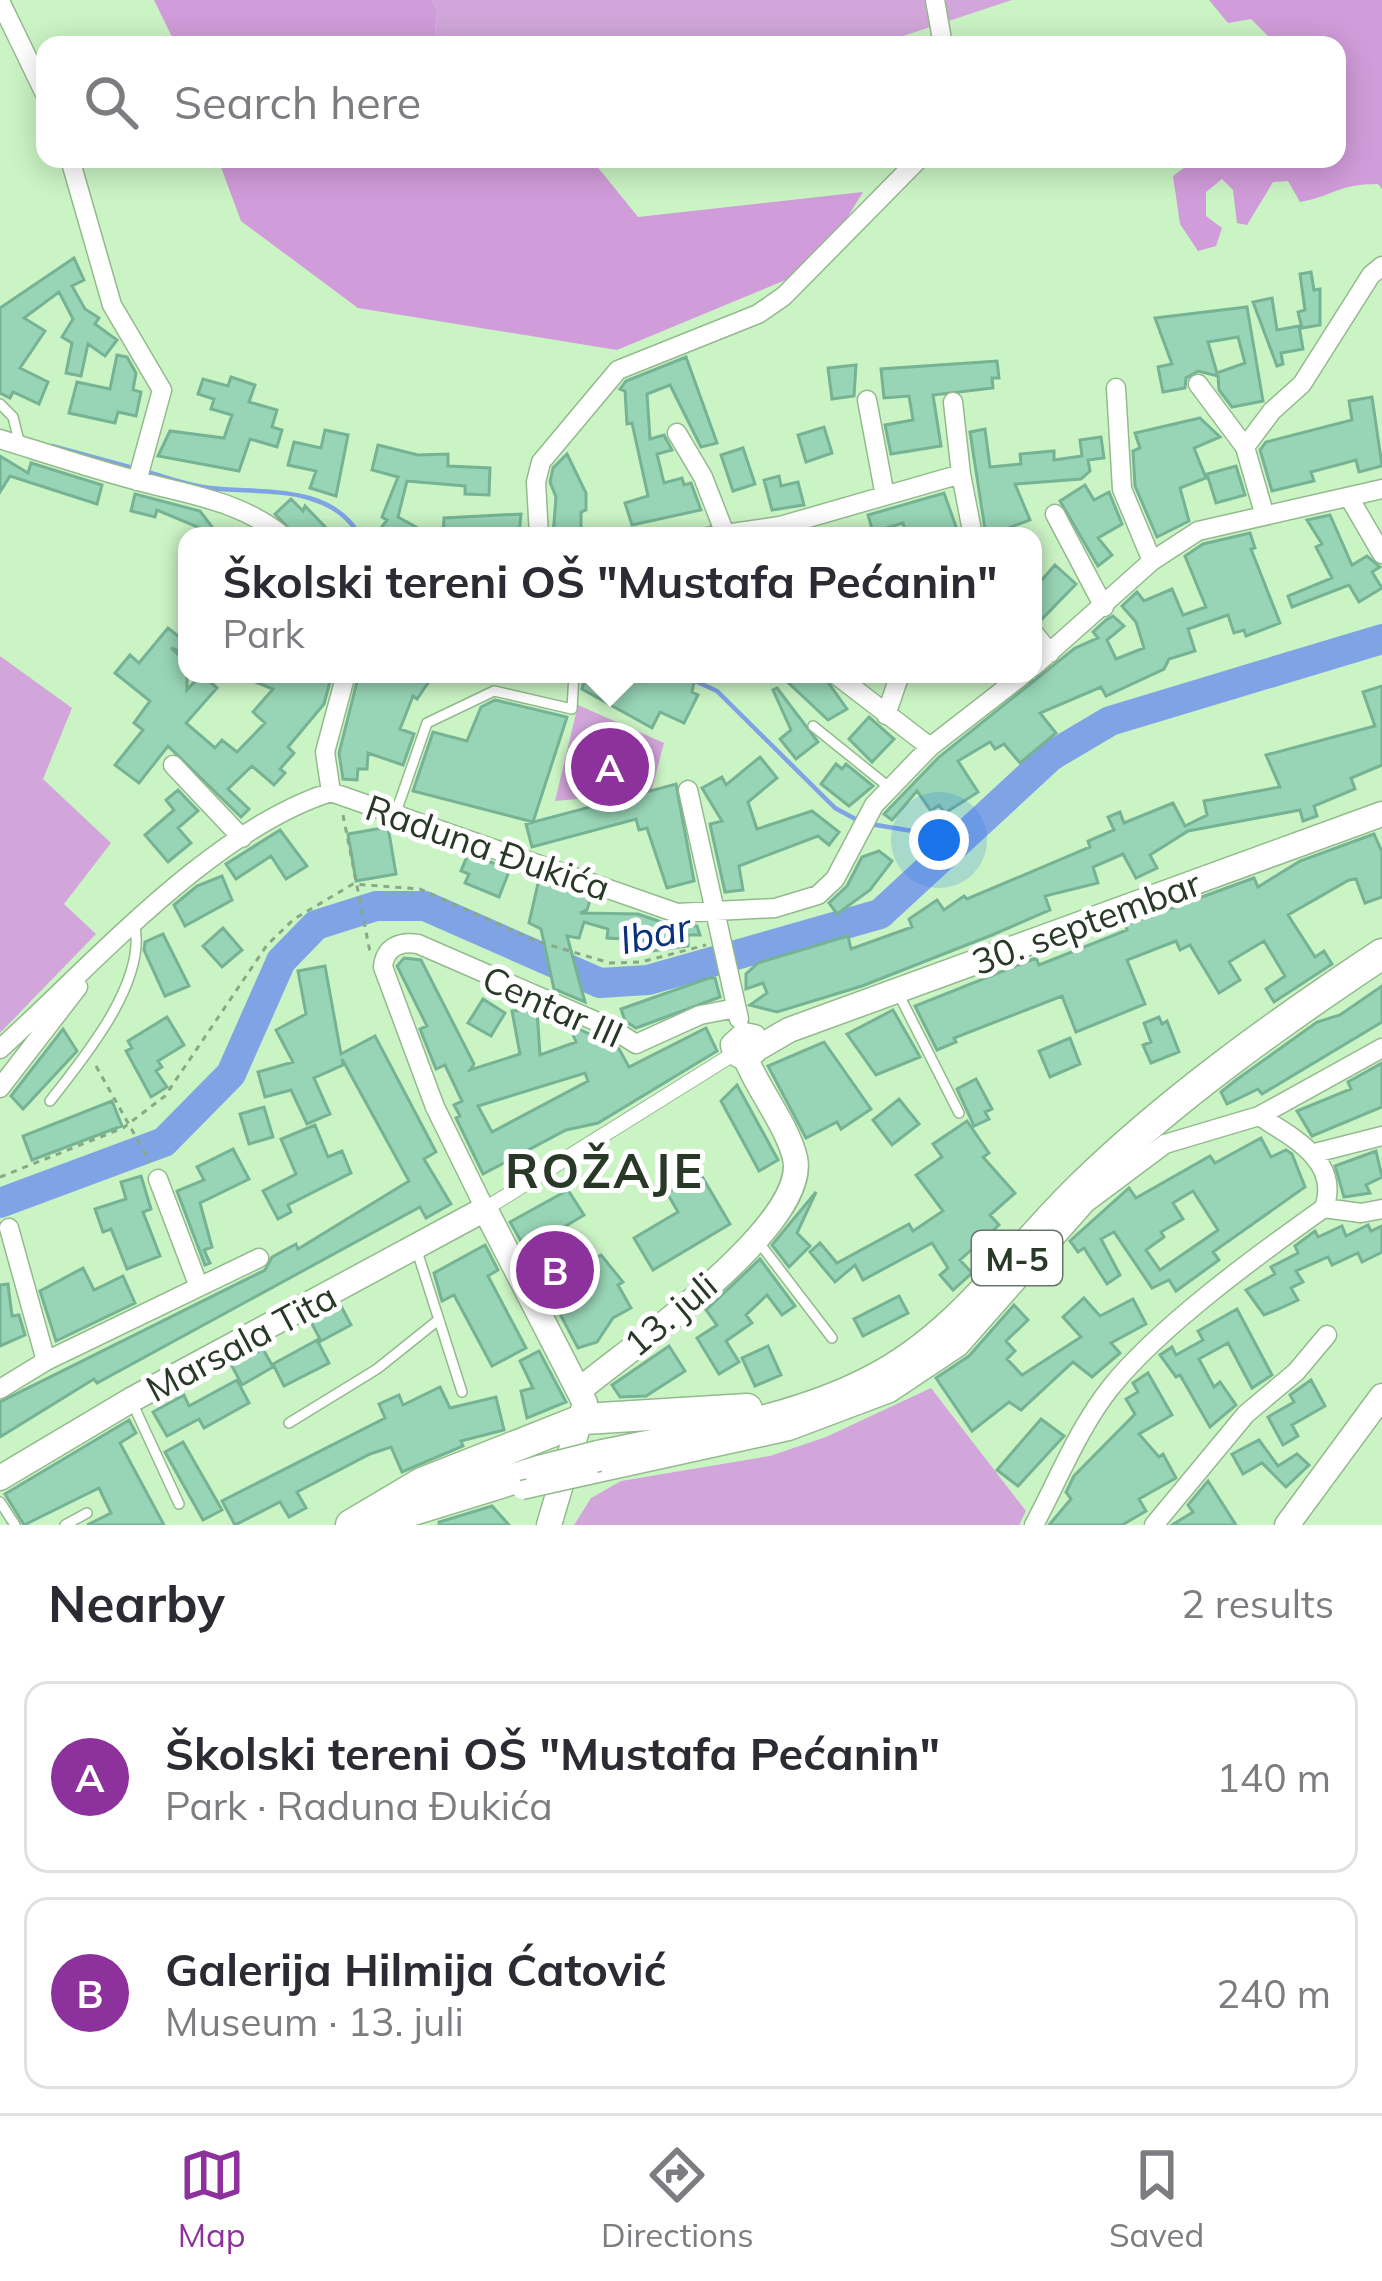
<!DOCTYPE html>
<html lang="en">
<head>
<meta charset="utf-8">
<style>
	body { margin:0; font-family:Mulish,sans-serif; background:#f2f2f3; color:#2b2b33 }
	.you { position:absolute; left:939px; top:840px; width:42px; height:42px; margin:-30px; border:9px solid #fff; border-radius:50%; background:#1a73e8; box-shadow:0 0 0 18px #1a73e833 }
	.badge { display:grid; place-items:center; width:78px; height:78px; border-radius:50%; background:#8d319c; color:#fff; font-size:39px; font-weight:700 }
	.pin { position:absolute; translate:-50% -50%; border:6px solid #fff; box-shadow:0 3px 12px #0006 }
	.popup { position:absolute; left:178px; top:527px; width:864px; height:156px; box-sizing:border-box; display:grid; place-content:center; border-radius:24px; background:#fff; filter:drop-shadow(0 3px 9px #0005); font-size:39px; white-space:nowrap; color:#7c7c81 }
	.popup b { font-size:45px; color:#2b2b33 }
	.popup::after { content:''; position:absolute; left:50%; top:100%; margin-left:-24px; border:24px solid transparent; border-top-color:#fff }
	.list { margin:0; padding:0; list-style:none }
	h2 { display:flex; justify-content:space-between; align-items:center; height:156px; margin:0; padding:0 48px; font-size:51px }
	h2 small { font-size:39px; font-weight:400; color:#7c7c81 }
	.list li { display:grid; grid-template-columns:78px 1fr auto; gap:36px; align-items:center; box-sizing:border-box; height:192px; margin:0 24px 24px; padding:0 24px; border:3px solid #e1e1e2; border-radius:24px }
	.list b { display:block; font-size:45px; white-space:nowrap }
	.list p { margin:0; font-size:39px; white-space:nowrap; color:#7c7c81 }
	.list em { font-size:39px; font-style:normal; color:#7c7c81 }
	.icon { flex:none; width:66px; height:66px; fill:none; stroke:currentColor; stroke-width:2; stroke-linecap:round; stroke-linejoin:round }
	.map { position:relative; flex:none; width:1382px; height:1525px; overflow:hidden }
	.search { position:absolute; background:#fff; box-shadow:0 6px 30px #0003; left:36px; right:36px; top:36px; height:132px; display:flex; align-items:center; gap:30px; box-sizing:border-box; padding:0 42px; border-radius:24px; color:#7c7c81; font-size:45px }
	.sheet { height:588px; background:#fff }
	nav { display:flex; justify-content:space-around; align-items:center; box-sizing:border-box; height:168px; border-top:3px solid #e1e1e2; background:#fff; font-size:33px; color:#7c7c81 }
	nav a { display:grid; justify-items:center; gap:6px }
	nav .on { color:#8d319c }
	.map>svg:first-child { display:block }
	.green { fill:#d2a6da }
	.forest { fill:#d19cda }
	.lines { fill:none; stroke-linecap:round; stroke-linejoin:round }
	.stream { stroke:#7fa3e5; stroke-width:4.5 }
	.river { stroke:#7fa3e5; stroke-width:30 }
	.building { fill:#98d5b6; stroke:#76b294; stroke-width:3; fill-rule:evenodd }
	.service-casing { stroke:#93ba8d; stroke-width:12 }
	.pedestrian-casing { stroke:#93ba8d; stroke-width:16 }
	.minor-casing { stroke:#93ba8d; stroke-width:21 }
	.tertiary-casing { stroke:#93ba8d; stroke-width:27 }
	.primary-casing { stroke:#93ba8d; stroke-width:33 }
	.path { stroke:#89a885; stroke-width:3; stroke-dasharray:6 6; stroke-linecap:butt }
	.service { stroke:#fff; stroke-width:9 }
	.pedestrian { stroke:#fff; stroke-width:14 }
	.minor { stroke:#fff; stroke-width:18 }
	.tertiary { stroke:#fff; stroke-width:24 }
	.primary { stroke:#fff; stroke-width:30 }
	.minor-bridge-casing { stroke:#93ba8d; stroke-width:21; stroke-linecap:butt }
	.primary-bridge-casing { stroke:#93ba8d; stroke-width:33; stroke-linecap:butt }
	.minor-bridge { stroke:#fff; stroke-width:18 }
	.primary-bridge { stroke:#fff; stroke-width:30 }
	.labels { text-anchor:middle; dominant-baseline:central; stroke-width:10; stroke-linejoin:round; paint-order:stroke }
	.shield { fill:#fff; stroke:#697468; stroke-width:3 }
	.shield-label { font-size:33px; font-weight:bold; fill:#293927 }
	.street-label { font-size:36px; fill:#293927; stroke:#fff }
	.water-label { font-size:39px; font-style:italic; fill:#09317b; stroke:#fff }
	.district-label { font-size:48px; font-weight:bold; letter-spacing:3px; fill:#293927; stroke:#fff }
</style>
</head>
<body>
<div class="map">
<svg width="1382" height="1525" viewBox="0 0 1382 1525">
	<rect width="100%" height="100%" fill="#cbf4c5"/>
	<path class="green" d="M431 0H1012L876 45H434L437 9Z
		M0 656 72 708 43 779 111 843 64 904 96 934 0 1033Z
		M578 705 664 743 651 792 555 801Z
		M931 1388 1026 1511 1019 1525H574L591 1498 621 1481 770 1456 826 1437Z"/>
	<path class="forest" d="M154 0H431L437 9 434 45H176Z
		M1209 0H1382V189L1378 184C1337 184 1334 196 1300 202L1288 181 1273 182 1247 225 1237 223 1233 190 1222 179 1206 192V216L1222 228 1216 246 1198 251 1180 224 1173 176 1196 159H1337V45H1277L1251 19 1228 23Z
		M218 159H591L638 217 863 192 817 267 617 350 358 308 241 221Z"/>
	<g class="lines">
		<path class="stream" d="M52 446 133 468
			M144 471C166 477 188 486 210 488 261 494 330 483 360 536
			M680 674 717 691 835 808 859 821
			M870 824 961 839"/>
		<path class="river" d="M0 1203 164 1142 231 1074 281 961 316 925 376 906H425L600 983 648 980 880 914 1051 756 1110 721 1382 639"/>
	</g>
	<path class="building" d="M74 258 84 280 72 286 85 309 99 318 95 324 117 340 105 356 88 344 81 376 66 373 72 343 62 337 73 319 59 292 24 318 45 331 20 368 48 382 39 404 13 392 10 398 0 393V308Z
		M1311 272 1314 290 1320 289V325L1302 328 1298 312 1305 310 1300 274Z
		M1272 298 1277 330 1299 326 1303 349 1281 353 1283 364 1277 366 1253 302Z
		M1247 307 1263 401 1232 407 1219 390 1218 376 1198 371 1186 378 1185 388 1163 392 1158 367 1172 364 1155 318ZM1238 337 1245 363 1217 373 1208 342Z
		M117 355 127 357 136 373 133 390 141 392 136 416 118 412 115 423 69 413 77 382 110 389Z
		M686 357 717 443 701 447 670 385 647 394 650 439 664 435 672 450 657 454 664 483 682 478 684 485 691 483 701 510 632 525 625 503 648 496 632 423 627 424 625 391 620 389 626 381Z
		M997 361 999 378H992L993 388 933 395 941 446 891 454 885 425 913 420 909 396 884 398 881 369Z
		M856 365 854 396 832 399 828 368Z
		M231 377 255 385 249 402 277 410 272 427 282 430 277 447 250 439 239 471 158 456 170 431 224 438 232 415 211 409 214 399 198 394 203 379 228 386Z
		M1372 397 1382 466 1359 472 1356 460 1311 472 1314 481 1272 491 1260 450 1266 442 1352 420 1349 401Z
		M1200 418 1220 437 1194 448 1206 478 1180 488 1189 521 1157 537 1135 486 1133 451 1140 448 1135 433Z
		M824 427 832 453 806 462 798 435Z
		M985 429 990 467 1021 464 1020 454 1054 451V460L1082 456 1080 440 1101 437 1104 458 1088 460 1090 471 1081 479 1015 484 1030 520 986 536 970 432Z
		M325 430 348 435 336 496 310 488 316 471 288 465 294 442 321 448Z
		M378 445 418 455 448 454V466L490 468 489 495 465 494V486L407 481 398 517 432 536H375L387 520 382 517 398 477 372 470Z
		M743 448 755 484 733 491 721 455Z
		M567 454 586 493V510L581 512V536H553L556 497 550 482 553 468Z
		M0 456 28 473 31 463 102 485 97 504 10 476 0 492Z
		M1236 466 1245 495 1216 503 1207 474Z
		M779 476 781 486 798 482 804 505 772 510 764 480Z
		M1085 485 1094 500 1109 492 1122 524 1098 538 1112 555 1098 566 1060 501Z
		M944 493 959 535 907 536 903 523 873 532 868 515Z
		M135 494 200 511 219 536 157 510 155 517 131 511Z
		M291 499 303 511 305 506 334 536H296L275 514Z
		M521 514 519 536H443L444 518Z
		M1330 515 1352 565 1367 556 1380 567 1372 572 1382 588 1359 602 1349 585 1292 607 1288 596 1332 578 1316 547 1322 544 1307 520Z
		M1250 533 1255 548 1251 549 1280 623 1246 636 1244 630 1234 633 1228 615 1188 629 1195 651 1169 659 1164 669 1106 696 1101 687 1040 713 1056 733 1020 763 1004 744 995 749 990 742 958 761 978 792 945 813 939 805 931 811 917 791 892 820 884 814 939 757 1075 648 1098 638 1093 632 1106 620 1113 616 1124 626 1107 640 1116 659 1144 648 1136 622 1122 606 1137 592 1144 601 1172 589 1183 615 1206 607 1185 556 1203 544Z
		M1055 565 1076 584 1040 621 1033 619V590Z
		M168 628 187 643V654L171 648 187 662V690L201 674 217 688 186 723 215 748 222 740 237 752 265 723 253 712 273 689 236 674H332L324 704 288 747 294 753 280 769 285 773 274 785 252 766 228 789 249 809 241 817 168 746 139 783 115 765 143 730 134 723 150 701 115 673 130 655 139 663Z
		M359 674H434L417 699 413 696 400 729 414 734 403 765 368 753 367 769H358L357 780 343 779 339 753Z
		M586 674H666L694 682 692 692 698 695 684 723 660 712 652 728 582 689Z
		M779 674H822L847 709 828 720Z
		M1382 686V765L1351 778 1355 789 1314 806 1317 816 1303 821 1300 810 1188 831 1150 855 1157 868 1136 878 1123 854 1093 867 1098 883 1045 896 1050 910 992 935 862 986 777 1012 750 1005 767 993 763 983 746 989V974L758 963 848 936 851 949 912 927 909 919 937 900 944 910 964 896 967 899 1090 847 1088 841 1114 830 1108 817 1120 812 1124 823 1173 803 1185 826 1207 815 1204 801 1280 787 1266 755 1375 726 1363 692Z
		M777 688 818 742 796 759 780 739 791 730 773 690Z
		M495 700 567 717 533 822 413 791 433 732 467 741 481 707Z
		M869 717 894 739 872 762 849 739Z
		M760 757 777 778 748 802 757 829 812 811 839 832 829 845 818 836 739 866 743 890 725 892 710 824 722 821 702 788 722 777 726 785Z
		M836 764 842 769 846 764 873 786 849 806 821 784Z
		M676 784 694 881 667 888 647 828 639 830 636 819 532 847 526 824Z
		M178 790 198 811 178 828 191 843 168 862 145 835 174 810 166 800Z
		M388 827 396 874 356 881 348 834Z
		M280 830 307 866 286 879 271 856 236 879 226 864Z
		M1374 834 1382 852V897L1365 903 1356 879 1349 880 1288 915 1315 957 1324 951 1332 964 1274 1002 1266 989 1285 976 1264 941 1229 962 1240 980 1219 993 1190 945 1180 950 1176 941 1127 960 1145 1004 1076 1032 1062 996 954 1038 956 1042 937 1050 915 1006 1036 958 1039 965 1127 930 1125 925 1254 878 1258 887 1300 861Z
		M879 851 892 861 870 890 837 914 829 903 847 886 862 857Z
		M468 854 510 869 499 897 465 883 469 874 461 871Z
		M222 876 232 900 185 926 174 905 197 886Z
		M539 879 591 897 587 910 580 913 638 914 673 926H697L700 935H688V946L644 952V940L607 938 608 929 584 922 579 938 567 936 585 1002 554 989 541 929 529 923Z
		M223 928 242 950 222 967 203 946Z
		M163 934 189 986 165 996 144 950 145 942Z
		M404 958 421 960 474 1064 470 1070 520 1054 512 1011 537 1010 540 1055 576 1042 569 1024 619 1049 629 1067 706 1028 717 1051 598 1123 566 1130 483 1174 456 1118 460 1116 454 1105 462 1101 445 1065 436 1069 420 1029 427 1026 397 966ZM585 1073 588 1081 492 1132 478 1106Z
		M325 966 341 1054 375 1036 436 1152 424 1159 451 1204 426 1218 420 1207 97 1383 94 1379 0 1437V1402L265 1270 272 1257 296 1244 298 1249 409 1181 342 1059 343 1065 314 1078 330 1114 307 1124 291 1090 265 1097 258 1072 293 1062 276 1030 306 1014 298 971Z
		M709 978H715L720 997 636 1028 625 1021 621 1009Z
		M1382 986V1022L1262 1094 1258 1089 1227 1104 1221 1092 1236 1080 1317 1022 1340 1015Z
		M483 999 505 1013 491 1036 468 1023Z
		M893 1010 920 1057 876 1075 847 1034Z
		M167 1017 184 1045 158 1061 162 1067 156 1071 167 1087 151 1097 126 1051 132 1048 128 1041Z
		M1159 1017 1162 1024 1167 1021 1179 1052 1151 1063 1143 1045 1151 1042 1144 1023Z
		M63 1029 77 1051 23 1109 11 1096Z
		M1070 1038 1080 1064 1050 1077 1039 1051Z
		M824 1042 871 1109 841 1129 837 1122 806 1138 768 1066Z
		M1382 1063V1107L1312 1136 1297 1111 1351 1089 1348 1082Z
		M976 1079 992 1109 985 1112 989 1119 974 1126 957 1089Z
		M737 1085 778 1160 759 1171 721 1101Z
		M899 1099 919 1124 892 1145 873 1120Z
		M112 1101 122 1126 32 1160 23 1136Z
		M264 1107 273 1137 249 1144 240 1114Z
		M967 1121 989 1153 983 1157 1015 1193 990 1215 999 1225 960 1260 972 1273 953 1290 940 1275 948 1268 932 1243 863 1280 855 1265 835 1282 810 1252 820 1243 837 1263 909 1224 913 1231 943 1211 916 1175 942 1157 933 1144Z
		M315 1125 328 1157 342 1151 351 1173 288 1205 291 1212 278 1219 263 1191 296 1174 281 1139Z
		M1261 1138 1271 1157 1286 1150 1292 1154 1305 1187 1213 1252 1219 1260 1176 1291 1169 1280 1152 1288 1114 1232 1101 1239 1120 1275 1107 1284 1084 1248 1078 1252 1070 1241 1129 1188 1136 1198 1210 1156 1215 1163ZM1193 1191 1218 1230 1160 1270 1146 1250 1164 1237 1161 1232 1183 1219 1173 1203Z
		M233 1149 249 1179 200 1203 212 1247 204 1250 210 1263 205 1265 177 1191 204 1180 197 1167Z
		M1376 1151 1382 1177 1366 1185 1370 1193 1344 1197 1335 1166Z
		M700 1173 730 1224 653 1270 634 1238 678 1212 667 1193Z
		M141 1176 151 1209 143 1212 160 1256 127 1269 111 1229 103 1232 95 1209 126 1199 121 1182Z
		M568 1190 584 1215 526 1250 510 1222Z
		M816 1192 797 1233 810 1246 789 1267 772 1245Z
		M1368 1225 1371 1231 1382 1226V1252L1362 1262 1358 1253 1332 1265 1328 1257 1296 1271 1303 1282 1291 1288 1298 1300 1281 1308 1264 1315 1246 1290 1275 1274 1271 1267 1298 1253 1295 1246 1315 1231 1318 1237 1342 1226 1346 1236Z
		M485 1245 498 1270 488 1276 526 1348 492 1366 454 1295 442 1301 434 1273Z
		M601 1255 623 1282 618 1285 631 1308 613 1318 597 1342 578 1348 543 1282Z
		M760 1259 795 1306 782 1315 767 1295 746 1315 752 1323 726 1341 739 1362 719 1374 697 1338 717 1325 706 1310Z
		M83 1268 94 1290 123 1276 135 1303 56 1341 40 1291Z
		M8 1284 12 1316 19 1315 25 1335 0 1346V1285Z
		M899 1296 908 1313 863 1336 854 1319Z
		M1084 1298 1100 1316 1133 1299 1146 1324 1111 1343 1120 1353 1092 1377 1073 1362 1021 1410 1009 1402 972 1431 936 1378 969 1356 1014 1305 1028 1320 1006 1341 1015 1351 1007 1359 1022 1375 1081 1337 1063 1317Z
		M341 1306 351 1325 321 1341 311 1322Z
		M1237 1309 1272 1375 1252 1388 1228 1343 1199 1359 1214 1387 1220 1382 1236 1405 1210 1427 1180 1375 1176 1377 1160 1355 1172 1347 1176 1355 1203 1340 1198 1331Z
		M317 1340 329 1363 284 1386 273 1364Z
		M669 1346 685 1371 646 1396 620 1397 612 1385Z
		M768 1346 781 1375 755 1386 742 1358Z
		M263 1349 273 1367 242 1385 232 1366Z
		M539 1351 566 1402 527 1418 521 1391 533 1388 520 1361Z
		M1148 1373 1172 1415 1139 1434 1159 1457 1163 1454 1176 1478 1139 1499 1146 1511 1122 1525H1049L1071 1499 1066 1492 1074 1476 1135 1414 1126 1399 1138 1392 1133 1383Z
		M237 1380 249 1403 204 1428 199 1419 167 1436 153 1412 184 1395 189 1406Z
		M1311 1380 1325 1406 1292 1425 1298 1436 1283 1445 1268 1417 1294 1402 1290 1395Z
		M440 1387 450 1408 496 1397 504 1430 461 1441 463 1446 402 1472 391 1447 370 1454 297 1492 306 1508 289 1517 280 1502 235 1525 222 1501 385 1418 379 1404 399 1395 403 1405Z
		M1041 1419 1064 1436 1018 1486 997 1470Z
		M129 1420 136 1433 120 1443 164 1525H87L111 1513 99 1488 24 1525 5 1494Z
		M1259 1440 1278 1466 1297 1454 1309 1465 1286 1487 1262 1463 1243 1474 1232 1454Z
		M183 1442 222 1510 203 1520 165 1452Z
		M1208 1481 1236 1525H1172L1193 1512 1188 1505Z
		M492 1506 509 1525H439V1522Z"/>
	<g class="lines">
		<g class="service-casing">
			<path id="service" d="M0 404 13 417 20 445
				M813 726 890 788
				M395 815 427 723 494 691 572 709 574 674
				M897 991 959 1113
				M50 1101C83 1059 149 980 134 923
				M757 1240 832 1338
				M417 1251 462 1392
				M131 1400 179 1504
				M289 1423 377 1369 437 1321
				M0 1502 15 1525
				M65 1525 87 1513"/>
		</g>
		<g class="pedestrian-casing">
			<path id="pedestrian" d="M485 1209 735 1053"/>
		</g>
		<g class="minor-casing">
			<path id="minor" d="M935 0 943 45
				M0 1 45 94
				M70 159 112 305 162 390 137 481
				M1198 384 1245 447
				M1116 388 1122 489 1152 561
				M867 400 885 496
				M677 433 703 477 724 531
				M0 439C45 453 90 468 135 480 188 495 239 500 283 536
				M961 474 973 536
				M1350 499 1382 554
				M1264 513 1245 447 1272 411 1302 384 1371 275 1382 266
				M1055 514 1104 607
				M539 536 536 482 541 462 618 370 758 314 784 296 919 159
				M711 536 780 526 961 474 953 402
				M1033 632 1050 653
				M1033 667 1152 561 1198 531 1382 489
				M835 674 930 747
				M886 715 900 674
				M173 765 242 838
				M688 790 739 1019
				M331 792 677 913 775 908 818 895 835 879 874 805 930 747 1024 674
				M331 792 325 752 346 674
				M0 1049C93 965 211 830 331 792
				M0 1088 78 987
				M1315 1153 1382 1136
				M158 1179 199 1287
				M1324 1208 1361 1213 1382 1209
				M485 1209 435 1107 383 967C385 947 400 941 418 944L609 1027 636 1044 700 1015 736 1008
				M9 1228 46 1361
				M0 1389 46 1361 259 1258
				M589 1475 789 1431 890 1393 959 1347 1086 1203 1165 1144 1259 1116 1382 1048
				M1034 1525C1058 1480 1079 1427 1111 1387 1160 1326 1259 1254 1324 1208 1341 1161 1292 1137 1259 1116
				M1154 1525 1246 1414 1296 1372 1327 1335"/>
		</g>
		<g class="tertiary-casing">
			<path id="tertiary" d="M758 1048 789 1030 1382 814
				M582 1388C630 1348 810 1225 795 1158 787 1125 759 1091 746 1059L735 1053 733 1045 744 1035 754 1037 758 1048 746 1059
				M0 1478 131 1400 485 1209 585 1403 549 1525
				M1287 1525 1382 1396"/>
		</g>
		<g class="primary-casing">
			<path id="primary" d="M598 1456C689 1436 788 1424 871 1381 958 1337 1011 1256 1078 1190 1167 1102 1278 1023 1382 954
				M384 1519 539 1471
				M351 1525 422 1483 584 1419 747 1409"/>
		</g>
		<path class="path" d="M343 815 370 952
			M96 1066 150 1162
			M0 1177 123 1128 165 1096 267 945 294 919 353 884 420 889 536 941 610 963 641 962 706 945"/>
		<use href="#service" class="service"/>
		<use href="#pedestrian" class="pedestrian"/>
		<use href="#minor" class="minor"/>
		<use href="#tertiary" class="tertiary"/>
		<use href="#primary" class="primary"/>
		<g class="minor-bridge-casing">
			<path id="minor-bridge" d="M522 1490 589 1475"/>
		</g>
		<g class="primary-bridge-casing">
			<path id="primary-bridge" d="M539 1471 598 1456"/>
		</g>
		<use href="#minor-bridge" class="minor-bridge"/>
		<use href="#primary-bridge" class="primary-bridge"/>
	</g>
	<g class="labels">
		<rect class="shield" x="972" y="1231" width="90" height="54" rx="9"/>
		<g class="shield-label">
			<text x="1017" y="1258">M-5</text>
		</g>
		<g class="street-label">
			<text transform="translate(488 847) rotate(19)">Raduna Ðukića</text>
			<text transform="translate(1086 922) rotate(-20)">30. septembar</text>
			<text transform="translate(553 1006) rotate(24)">Centar III</text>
			<text transform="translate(670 1314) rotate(-40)">13. juli</text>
			<text transform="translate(241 1342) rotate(-28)">Marsala Tita</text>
		</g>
		<g class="water-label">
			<text transform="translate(655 933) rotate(-12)">Ibar</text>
		</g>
		<g class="district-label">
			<text x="605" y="1170">ROŽAJE</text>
		</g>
	</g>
</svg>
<div class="you"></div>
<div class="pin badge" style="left:610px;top:767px">A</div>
<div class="popup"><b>Školski tereni OŠ &quot;Mustafa Pećanin&quot;</b>Park</div>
<div class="pin badge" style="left:555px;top:1270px">B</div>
<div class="search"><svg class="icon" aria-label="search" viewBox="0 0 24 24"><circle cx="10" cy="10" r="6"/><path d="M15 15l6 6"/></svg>Search here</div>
</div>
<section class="sheet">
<h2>Nearby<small>2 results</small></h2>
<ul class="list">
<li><span class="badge">A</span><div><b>Školski tereni OŠ &quot;Mustafa Pećanin&quot;</b><p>Park · Raduna Ðukića</p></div><em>140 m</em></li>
<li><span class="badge">B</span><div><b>Galerija Hilmija Ćatović</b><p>Museum · 13. juli</p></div><em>240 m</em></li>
</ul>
</section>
<nav>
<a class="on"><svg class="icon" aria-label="map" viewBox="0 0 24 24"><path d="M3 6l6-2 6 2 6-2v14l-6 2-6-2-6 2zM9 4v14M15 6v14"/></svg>Map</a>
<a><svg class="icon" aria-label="directions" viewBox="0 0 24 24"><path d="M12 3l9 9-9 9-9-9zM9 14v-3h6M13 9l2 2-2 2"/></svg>Directions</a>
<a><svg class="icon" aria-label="saved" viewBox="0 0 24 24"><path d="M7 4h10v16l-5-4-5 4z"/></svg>Saved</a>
</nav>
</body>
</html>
